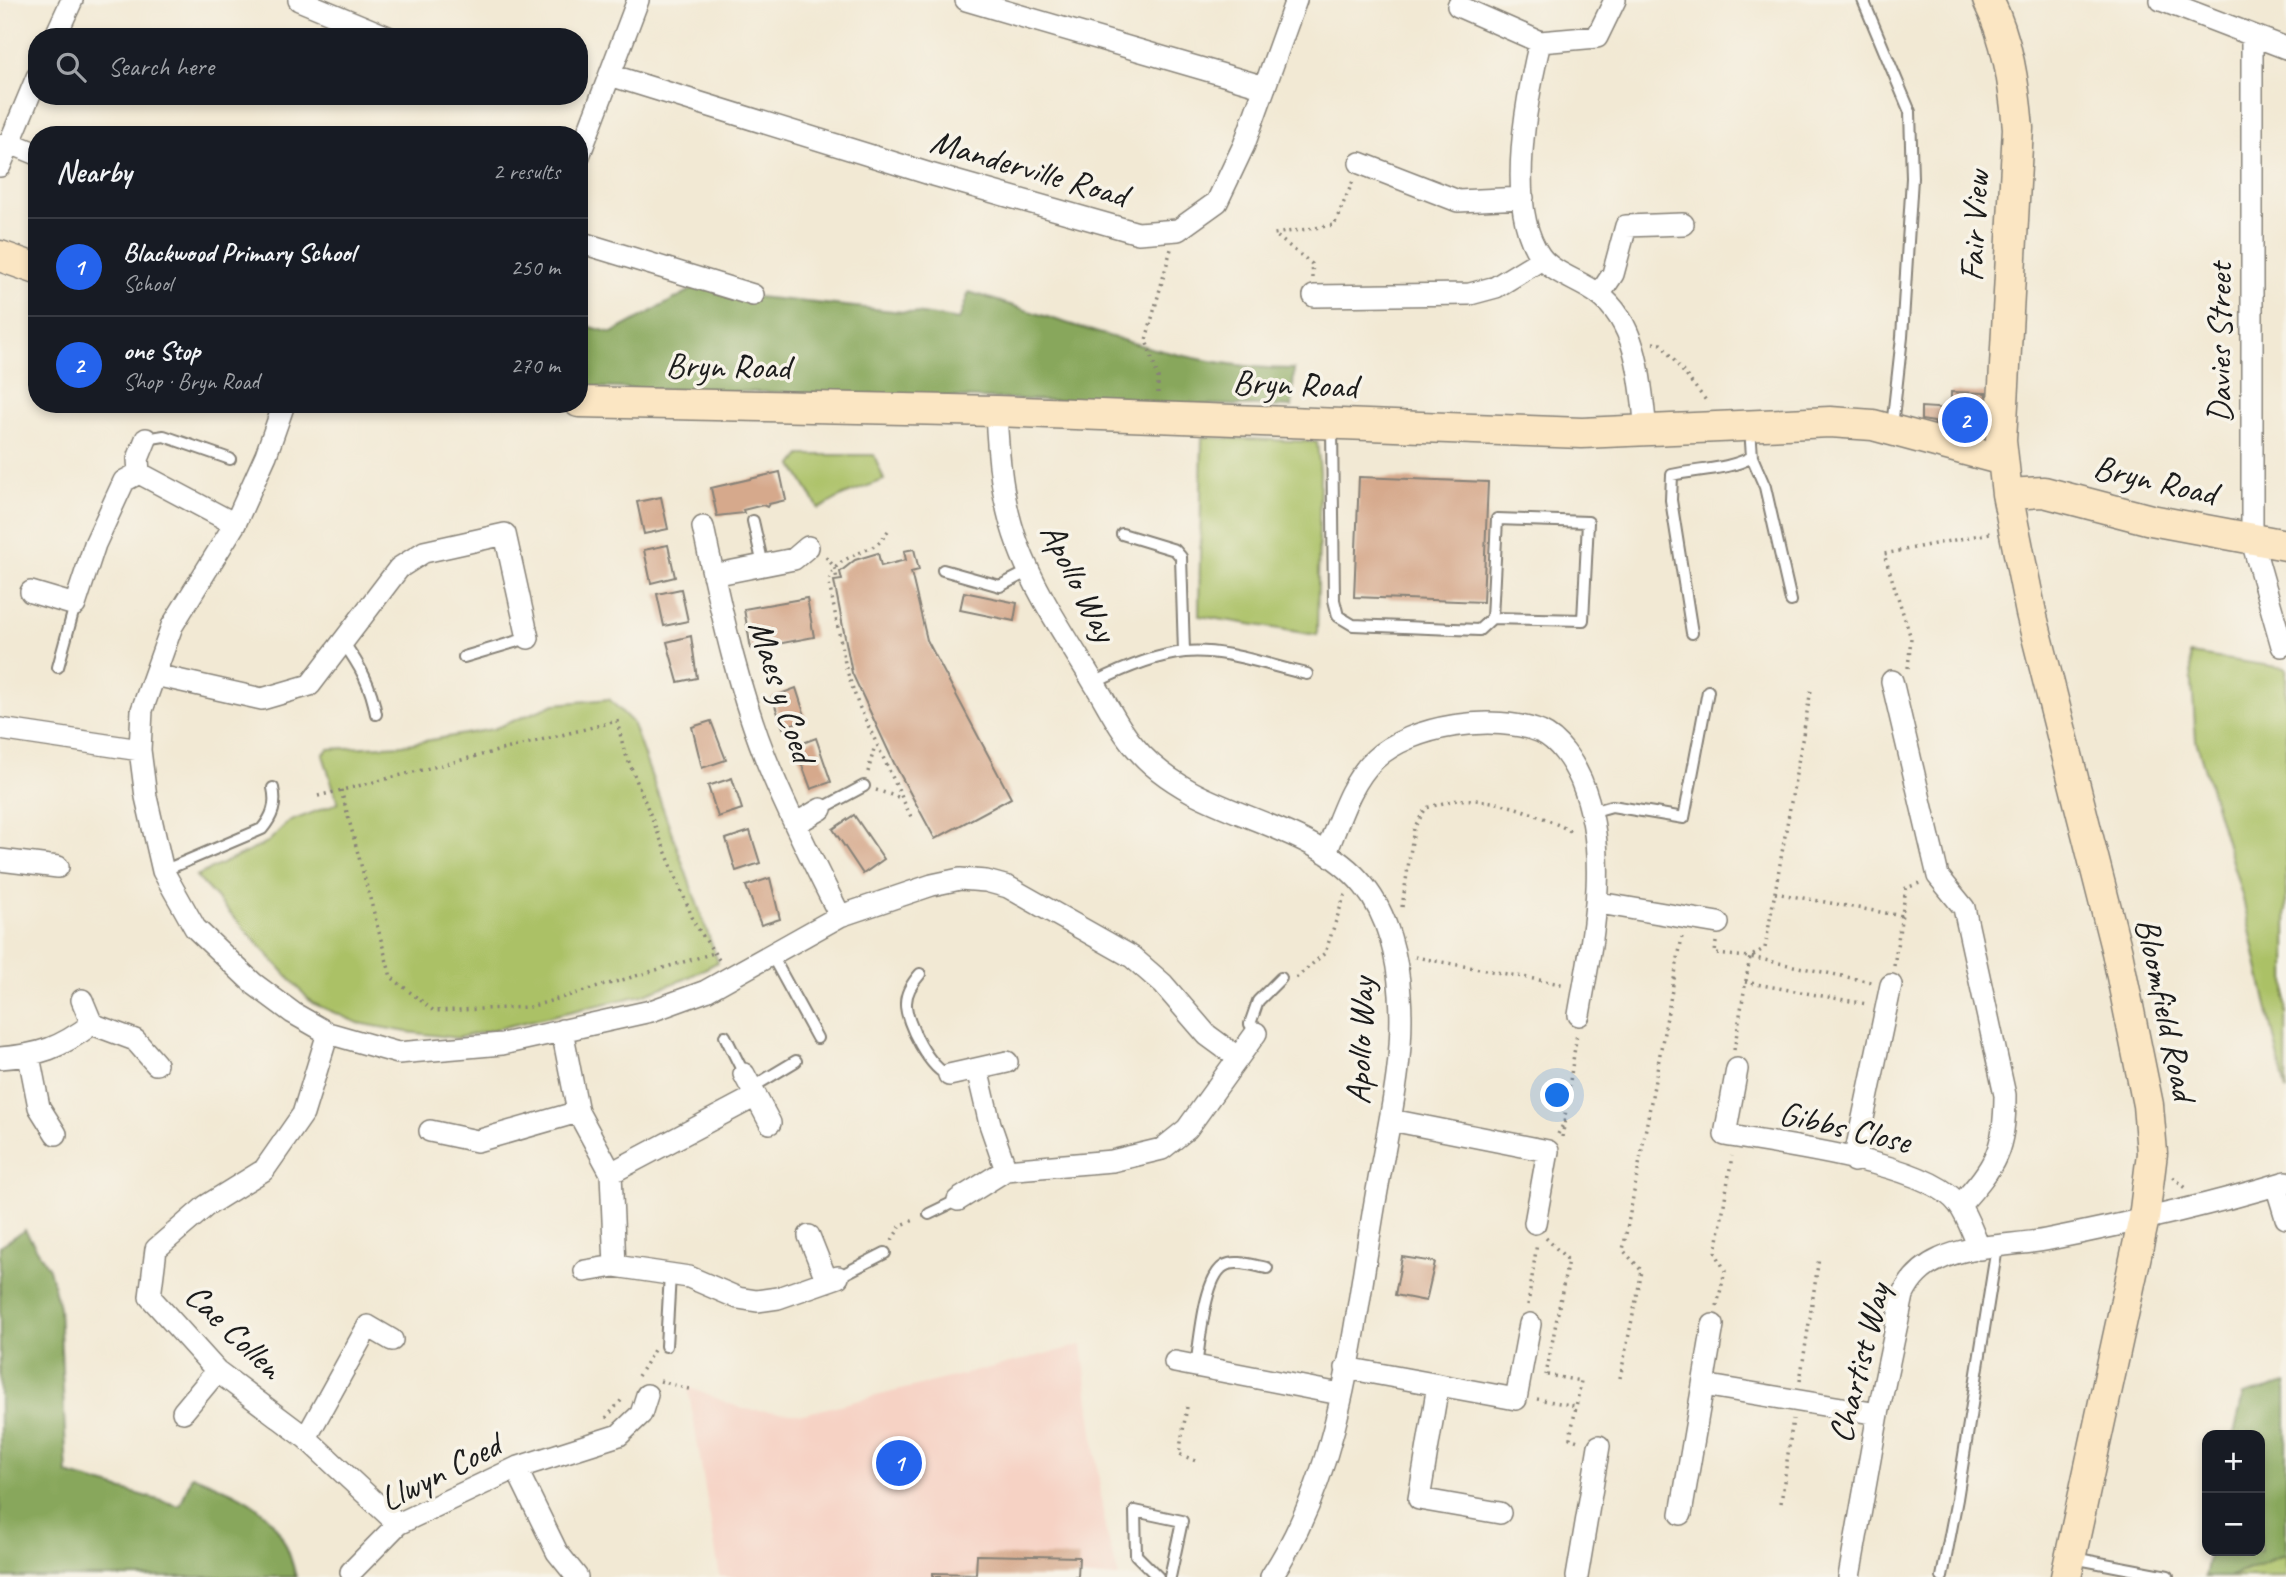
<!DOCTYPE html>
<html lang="en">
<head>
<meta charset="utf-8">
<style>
	body { margin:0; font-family:Caveat,sans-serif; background:#20242c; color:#f1f3f6 }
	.controls { position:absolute; right:21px; bottom:21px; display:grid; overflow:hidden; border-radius:14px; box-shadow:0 4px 10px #0003 }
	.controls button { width:63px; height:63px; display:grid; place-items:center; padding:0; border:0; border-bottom:2px solid #363941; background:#171b24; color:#f1f3f6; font:35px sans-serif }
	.you { position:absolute; left:1558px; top:1096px; width:24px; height:24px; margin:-18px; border:5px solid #fff; border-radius:50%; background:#1a73e8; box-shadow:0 0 0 10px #1a73e833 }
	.badge { display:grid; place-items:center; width:46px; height:46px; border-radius:50%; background:#2563eb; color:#fff; font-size:23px; font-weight:700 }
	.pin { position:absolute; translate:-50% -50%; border:4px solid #fff; box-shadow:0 2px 7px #0006 }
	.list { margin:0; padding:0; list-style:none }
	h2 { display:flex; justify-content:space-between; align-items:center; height:91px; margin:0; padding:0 28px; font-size:30px }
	h2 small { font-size:23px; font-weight:400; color:#9ea1a6 }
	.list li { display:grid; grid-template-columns:46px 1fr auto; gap:21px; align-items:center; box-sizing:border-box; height:98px; padding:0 28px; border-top:2px solid #363941 }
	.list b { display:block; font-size:26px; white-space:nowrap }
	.list p { margin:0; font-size:23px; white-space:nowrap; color:#9ea1a6 }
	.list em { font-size:23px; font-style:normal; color:#9ea1a6 }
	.icon { flex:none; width:38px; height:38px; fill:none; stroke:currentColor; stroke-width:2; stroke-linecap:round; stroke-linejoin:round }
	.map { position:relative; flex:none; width:2286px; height:1577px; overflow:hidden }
	.search { position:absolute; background:#171b24; box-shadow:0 4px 10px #0003; left:28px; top:28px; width:560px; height:77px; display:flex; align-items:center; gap:18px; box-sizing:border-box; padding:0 24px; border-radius:28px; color:#9ea1a6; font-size:26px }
	.panel { position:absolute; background:#171b24; box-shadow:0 4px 10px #0003; left:28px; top:126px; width:560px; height:287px; border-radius:28px }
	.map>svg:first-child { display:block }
	.built { fill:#f6d2c4 }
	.green { fill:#abc166; stroke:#646e41; stroke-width:2 }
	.forest { fill:#88a75b; stroke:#52623c; stroke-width:2 }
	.building { fill:#d6a98c }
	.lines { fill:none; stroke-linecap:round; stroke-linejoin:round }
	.lane-casing { stroke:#878278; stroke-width:14 }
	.street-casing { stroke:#878278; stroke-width:24 }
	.secondary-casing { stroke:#878278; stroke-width:33 }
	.path { stroke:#878278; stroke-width:3.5; stroke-dasharray:2 5; stroke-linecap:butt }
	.lane { stroke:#fff; stroke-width:10 }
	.street { stroke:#fff; stroke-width:21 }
	.secondary { stroke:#fbe6c3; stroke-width:30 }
	.labels { text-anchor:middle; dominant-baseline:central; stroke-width:7; stroke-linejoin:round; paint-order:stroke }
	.street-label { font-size:35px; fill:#1c1c1c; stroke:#f7f3e8 }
</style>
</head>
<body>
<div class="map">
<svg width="2286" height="1577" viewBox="0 0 2286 1577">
	<rect width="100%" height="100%" fill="#f7f3e8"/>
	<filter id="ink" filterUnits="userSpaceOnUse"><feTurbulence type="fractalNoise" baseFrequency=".0143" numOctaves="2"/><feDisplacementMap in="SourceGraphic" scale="14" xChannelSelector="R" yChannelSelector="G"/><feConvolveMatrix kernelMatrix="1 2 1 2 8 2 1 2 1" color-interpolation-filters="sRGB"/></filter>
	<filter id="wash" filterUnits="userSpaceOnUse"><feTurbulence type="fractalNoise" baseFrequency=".00686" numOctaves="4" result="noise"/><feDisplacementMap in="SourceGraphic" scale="28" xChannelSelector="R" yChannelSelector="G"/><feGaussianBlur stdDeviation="1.57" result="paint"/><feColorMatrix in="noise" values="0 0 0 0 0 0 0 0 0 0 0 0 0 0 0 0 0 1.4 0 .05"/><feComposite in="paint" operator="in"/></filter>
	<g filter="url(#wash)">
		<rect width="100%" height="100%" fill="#f2e9d4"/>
		<path class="built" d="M1082 1345 1105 1528 1119 1577H720L688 1387 743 1409 803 1414Z"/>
		<path class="green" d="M1202 437 1317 442 1320 472 1317 635 1199 616Z
			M801 455H874L884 480 844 495 819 509 793 465Z
			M2190 654 2286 668V1091L2243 899 2196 740Z
			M609 699 632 722 718 962 685 979 642 995 457 1038 407 1032 358 1023 312 1003 196 876 267 843 288 822 338 803 323 755 328 749 402 745 493 729 555 704Z
			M2286 1554V1577H2229Z"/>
		<path class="forest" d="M702 284 737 295 923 314 959 320 969 292C1075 324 1182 368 1294 369L1292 407 579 387V327L584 325 612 333Z
			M25 1230 49 1269 59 1307 67 1474 180 1506 192 1475C251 1499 280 1509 296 1577H0V1246Z
			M2286 1383V1554L2229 1577H2205L2210 1551H2260V1435H2234L2243 1395Z"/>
		<g id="blocks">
			<path class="building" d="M1951 392 1986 393 1983 420 1976 431 1964 435 1939 431 1934 422 1921 420V407L1951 409Z
				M780 472 786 500 769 504 767 507 763 505 743 510 744 513 717 516 711 488Z
				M1359 477 1488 482 1483 602 1354 597Z
				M661 497 668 529 644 534 637 502Z
				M668 545 675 577 651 583 644 550Z
				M914 549 919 570 911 572 927 640 1011 798 935 839 894 763 852 673 834 581 842 580 840 572 855 560 878 553 881 566 906 560 904 551Z
				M681 589 688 621 664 626 657 594Z
				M964 592 1017 603 1014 621 960 610Z
				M807 598 814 637 751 649 744 609Z
				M691 636 697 678 678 682 667 642Z
				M796 688 806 719 783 728 772 697Z
				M711 721 726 760 702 768 692 727Z
				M816 738 831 782 811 789 795 746Z
				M732 778 742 809 718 817 708 786Z
				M854 815 884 859 863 874 833 829Z
				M750 831 760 863 736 871 726 839Z
				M770 878 780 919 761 925 746 886Z
				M1402 1257 1435 1262 1426 1301 1395 1295Z
				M977 1555 1079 1557 1078 1577H933V1573L976 1574Z"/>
		</g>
	</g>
	<g filter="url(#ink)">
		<use href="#blocks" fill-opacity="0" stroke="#878278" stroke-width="2"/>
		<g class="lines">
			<g class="lane-casing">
				<path id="lane" d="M1863 0 1910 112 1912 178 1902 337 1892 427
					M1332 426 1334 600 1338 616 1353 625 1479 630 1492 618 1497 519 1588 522 1583 620 1492 618
					M1750 428 1752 457 1765 487 1791 601
					M146 439 164 436 230 459
					M753 521 763 565
					M1122 534 1175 550 1181 557 1184 652
					M943 570 1000 586 1029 571
					M1692 633 1671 500 1672 475C1699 469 1728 470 1752 457
					M343 642C360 666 371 685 376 714
					M464 657 528 638
					M58 667 75 605
					M1094 683C1122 669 1154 655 1185 652 1224 648 1269 666 1307 674
					M821 809 864 786
					M1591 812 1612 806 1684 818 1708 691
					M163 871 262 829C272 817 277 805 273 788
					M771 954 817 1038
					M920 974C913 982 906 992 906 1003 905 1022 931 1071 949 1075
					M1256 1033 1250 1024 1258 1001 1281 978
					M725 1036 744 1074
					M751 1088 796 1061
					M929 1214 958 1200
					M838 1277 885 1253
					M666 1346 670 1274
					M1196 1366C1200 1343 1204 1278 1224 1266 1235 1259 1255 1266 1267 1268
					M2073 1558 2168 1576
					M1158 1577 1136 1555 1135 1511 1182 1521 1170 1577
					M1942 1577 1957 1499 1997 1247"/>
			</g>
			<g class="street-casing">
				<path id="street" d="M299 0 388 37
					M966 0 1265 87
					M1615 0 1597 37 1540 42C1527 97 1505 207 1540 256 1552 273 1581 281 1598 294 1639 324 1641 385 1646 431
					M2161 0 2286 48
					M1458 6 1540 42
					M2252 36V541L2282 646
					M55 37 72 0
					M610 75 930 174 1138 233 1178 230 1217 202 1244 145 1296 0
					M8 142 37 154
					M579 156 638 0
					M1360 163 1458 201 1523 198
					M0 166 37 77
					M579 242 753 295
					M1599 295 1613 274 1626 226 1683 224
					M1314 296 1470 294 1496 287 1542 259
					M284 404 266 455 235 524 172 626 142 710 140 750 146 797 163 871 195 928 254 984 293 1013 328 1033 398 1053 502 1044 651 1011 706 991 840 916 932 885 960 879 986 881 1008 887 1132 957 1163 984 1207 1035 1237 1057
					M996 411C998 456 1002 503 1018 545 1036 594 1067 638 1094 683 1107 703 1118 728 1134 746 1150 766 1170 780 1192 792 1248 822 1323 835 1364 886 1388 915 1398 959 1400 995 1405 1059 1389 1122 1378 1185 1354 1316 1346 1463 1271 1577
					M139 473 138 459 146 439
					M703 527C721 611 739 697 773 776 793 823 817 870 840 916
					M713 575 794 559 808 547
					M31 592 75 605 95 544 124 481 139 473 235 524
					M155 675 262 699 310 685 399 568 424 552 505 534 528 638
					M1892 681 1938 876 1964 908 2005 1095C2005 1150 1996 1165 1960 1205
					M0 729 140 750
					M795 824 821 809
					M1326 853C1339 822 1350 782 1375 759 1411 725 1495 713 1541 732 1559 740 1573 762 1581 780 1612 855 1592 939 1579 1015
					M0 860 58 867
					M1599 903 1718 923
					M92 1024 135 1040 156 1064
					M562 1030 578 1112 611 1173 615 1266 689 1277 738 1298 757 1301 778 1298 838 1277
					M328 1033 303 1114 264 1170 206 1206 156 1249 150 1297 217 1371 306 1438 398 1524
					M29 1056 39 1107 56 1134
					M0 1058C40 1055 60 1048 92 1024L82 1000
					M977 1069 990 1124 1006 1170
					M1737 1069 1725 1135C1779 1145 1928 1162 1959 1205 1968 1217 1973 1235 1980 1249
					M744 1074 770 1123
					M949 1075 1007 1062
					M1391 1120 1548 1151 1535 1223
					M430 1131 477 1141 578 1112
					M1854 1161 1891 985
					M611 1173 756 1096
					M2276 1185 2286 1218
					M958 1200 1006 1170 1112 1161 1162 1149 1187 1129 1256 1033
					M809 1236 827 1281
					M585 1271 615 1266
					M1175 1362 1340 1394
					M1346 1368 1516 1399 1530 1324
					M1438 1385 1419 1499 1500 1513
					M1703 1385 1713 1325
					M183 1412 217 1371
					M306 1438 368 1326 392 1340
					M516 1468 557 1552 577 1577
					M1681 1514 1703 1385 1878 1414
					M351 1572 398 1524 516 1468 619 1435 641 1414 647 1395
					M1577 1577 1599 1446
					M1849 1577 1878 1414 1903 1295C1911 1278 1922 1267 1940 1259 1971 1244 2012 1246 2045 1240 2126 1224 2207 1206 2286 1182"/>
			</g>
			<g class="secondary-casing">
				<path id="secondary" d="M1988 0C2008 40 2014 84 2018 128L2001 440 2007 494 2031 613 2117 952 2148 1105 2152 1153 2144 1218 2066 1577
					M0 256 37 269
					M579 402 996 411 1582 433 1830 422 1873 425 2003 460
					M2007 494 2044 492 2151 520 2286 545"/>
			</g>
			<path class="path" d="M1313 278 1312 264 1274 234 1334 225 1353 181
				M1653 343 1661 344 1708 403
				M1158 393V377L1146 340 1171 249
				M888 531C884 536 881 542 876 545 859 555 831 559 829 583L846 668 858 704 913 821
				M826 557 835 568 837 580
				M1908 668 1911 638 1884 554 1990 533
				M868 772 875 745
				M341 790 391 977 434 1011 530 1007 714 953
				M876 790 901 798
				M318 796 617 721 624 750 695 924 719 960
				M1775 893 1902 916
				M1402 907 1414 828 1426 808C1437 805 1448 801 1458 800 1497 797 1541 815 1574 833
				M1716 942 1715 954 1750 957 1871 982
				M1415 957 1566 985
				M1894 966 1906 888 1920 883
				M1296 978 1325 953 1345 894
				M1745 982 1867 1004
				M1734 1050 1750 957 1765 948 1811 690
				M1558 1134 1564 1123 1577 1033
				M1562 1137 1565 1121
				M2173 1177 2186 1188
				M1546 1238 1568 1260 1546 1375
				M892 1240 901 1225 917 1219
				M1528 1305 1537 1243
				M1717 1306 1725 1271 1716 1253 1732 1156
				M1547 1375 1581 1381 1570 1438 1581 1442
				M638 1376 654 1350
				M1620 1378 1642 1271 1623 1250 1682 937
				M660 1381 689 1389
				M1800 1381 1819 1258
				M1537 1399 1576 1406
				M1187 1407 1179 1454 1196 1461
				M606 1418 624 1397
				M1781 1503 1793 1419"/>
			<use href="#lane" class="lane"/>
			<use href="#street" class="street"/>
			<use href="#secondary" class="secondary"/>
		</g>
	</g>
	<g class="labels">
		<g class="street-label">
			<text transform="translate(1029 168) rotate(16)">Manderville Road</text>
			<text transform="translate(1974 226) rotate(-87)">Fair View</text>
			<text transform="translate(2219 343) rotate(-90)">Davies Street</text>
			<text transform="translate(728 366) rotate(1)">Bryn Road</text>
			<text transform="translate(1295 384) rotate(2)">Bryn Road</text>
			<text transform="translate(2155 480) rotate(13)">Bryn Road</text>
			<text transform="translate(1079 582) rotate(63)">Apollo Way</text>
			<text transform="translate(782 691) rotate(72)">Maes y Coed</text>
			<text transform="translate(2166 1009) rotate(78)">Bloomfield Road</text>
			<text transform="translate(1360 1041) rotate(-88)">Apollo Way</text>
			<text transform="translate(1845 1127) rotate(13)">Gibbs Close</text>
			<text transform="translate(234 1331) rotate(44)">Cae Collen</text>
			<text transform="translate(1859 1363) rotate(-76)">Chartist Way</text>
			<text transform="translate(440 1472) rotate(-27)">Llwyn Coed</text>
		</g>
	</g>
</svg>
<div class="controls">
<button>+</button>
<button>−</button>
</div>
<div class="you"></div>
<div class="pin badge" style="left:899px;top:1463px">1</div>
<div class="pin badge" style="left:1965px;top:420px">2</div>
<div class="search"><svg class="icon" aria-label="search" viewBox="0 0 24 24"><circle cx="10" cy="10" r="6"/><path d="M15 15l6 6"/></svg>Search here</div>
<section class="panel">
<h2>Nearby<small>2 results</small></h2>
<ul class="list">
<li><span class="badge">1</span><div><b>Blackwood Primary School</b><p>School</p></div><em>250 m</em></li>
<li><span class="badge">2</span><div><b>one Stop</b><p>Shop · Bryn Road</p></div><em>270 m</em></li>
</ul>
</section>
</div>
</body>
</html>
